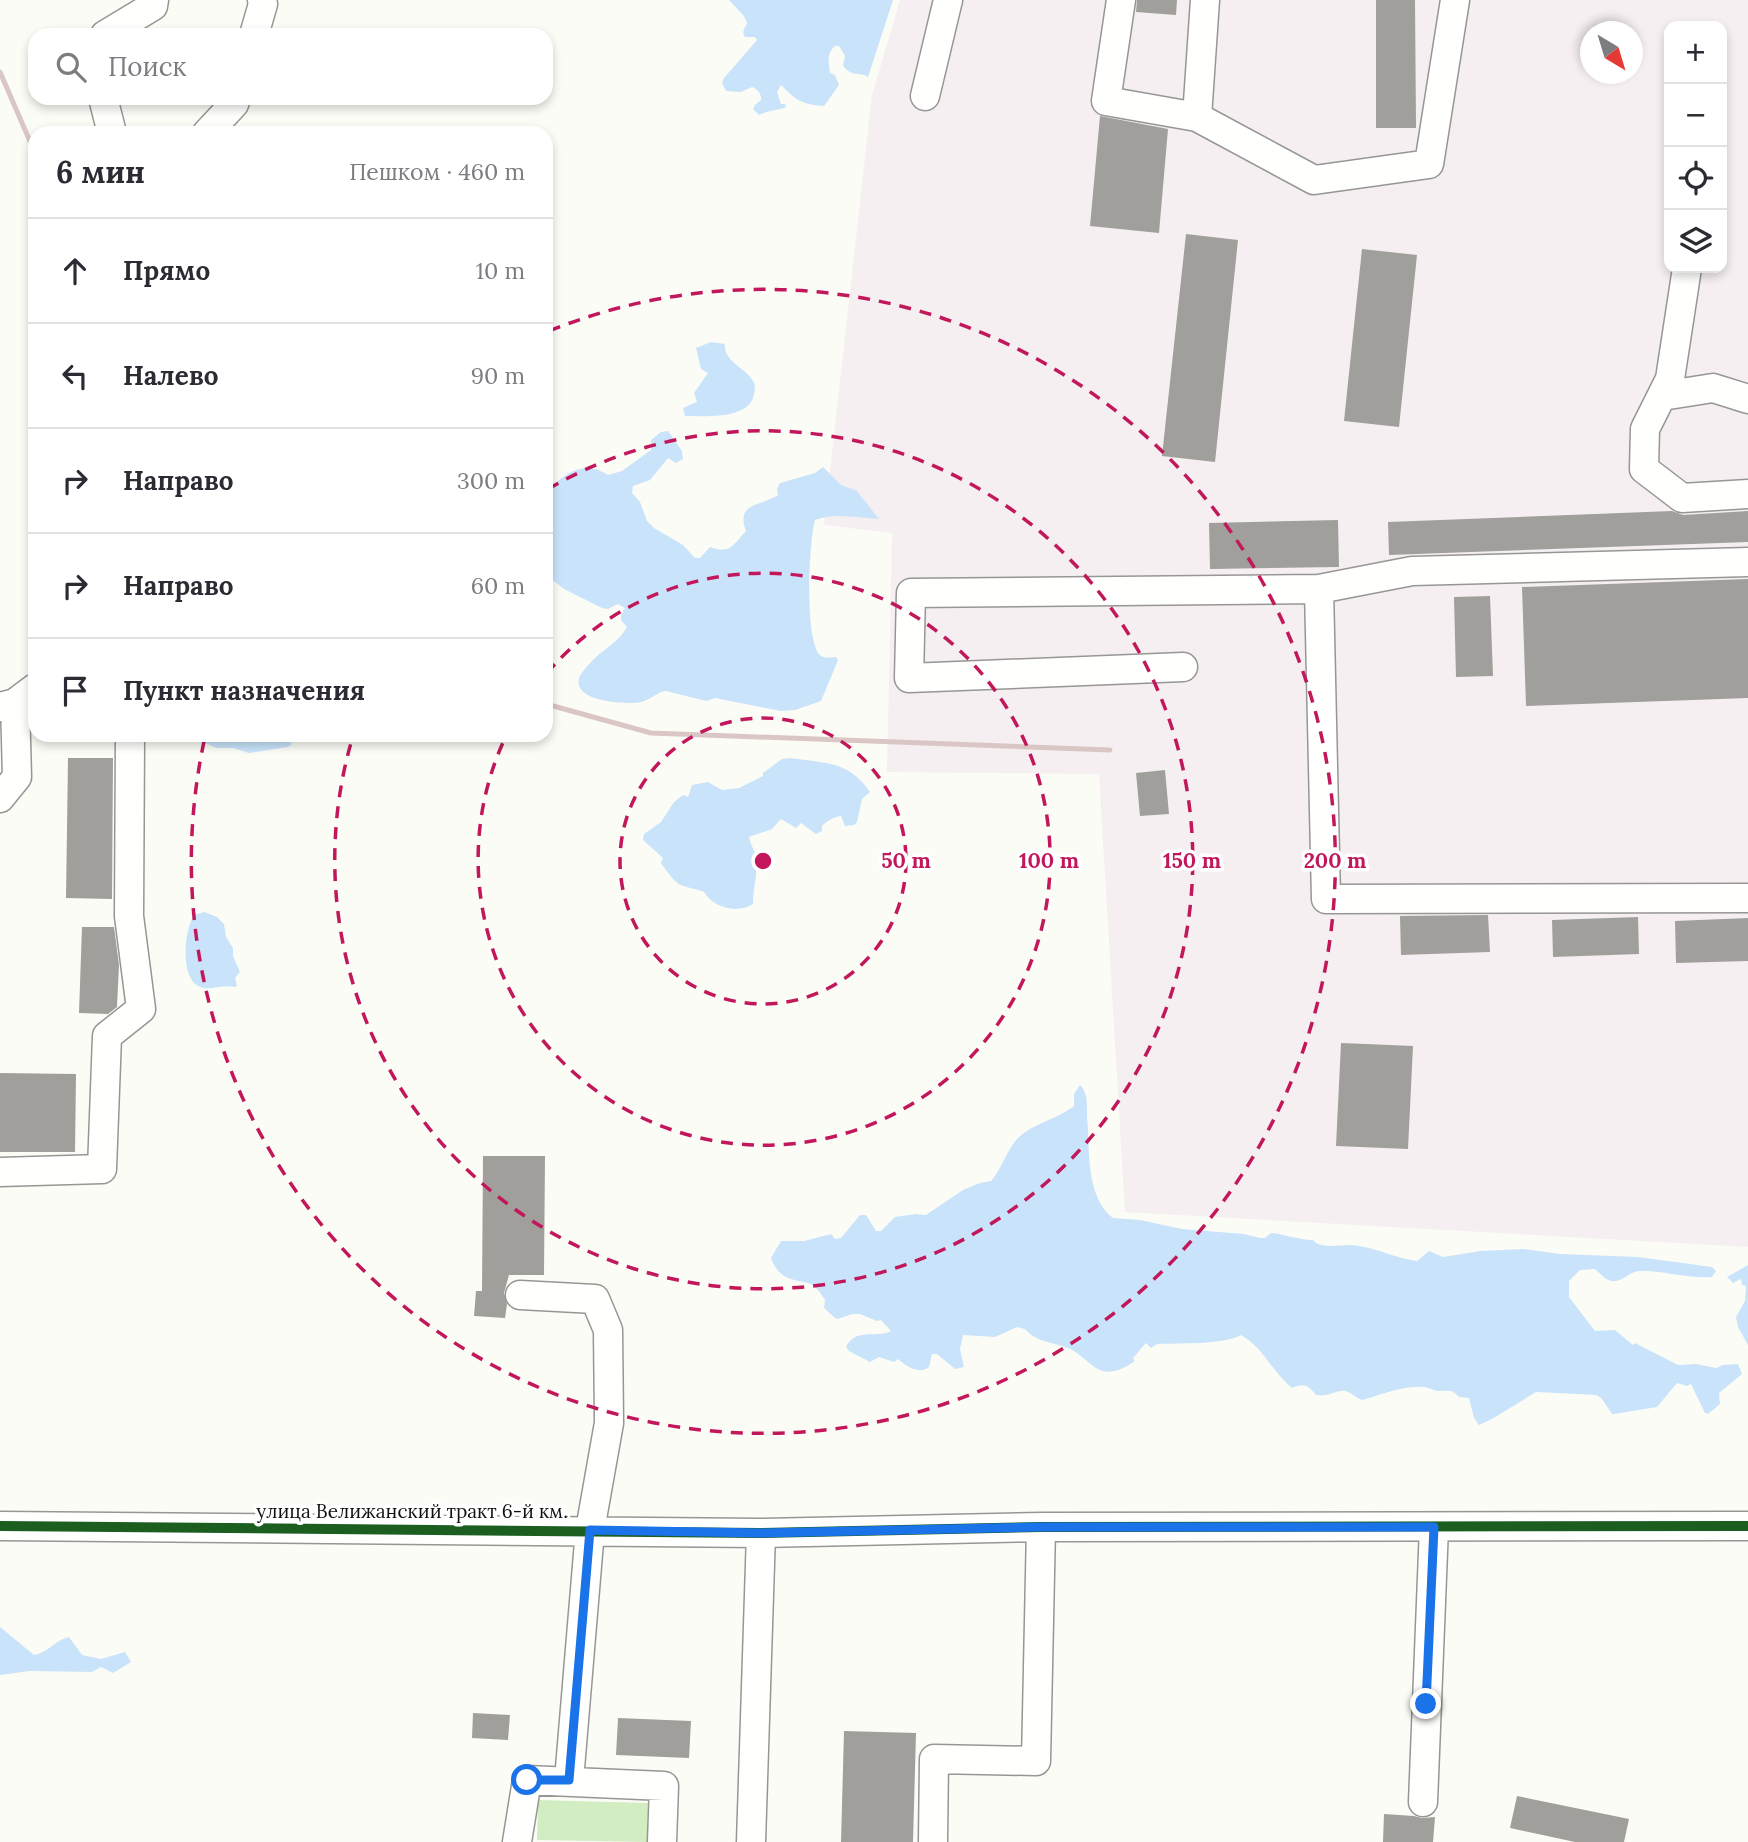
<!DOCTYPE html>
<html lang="ru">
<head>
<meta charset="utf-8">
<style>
	body { margin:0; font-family:Lora,serif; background:#f2f2f3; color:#2b2b33 }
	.controls { position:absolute; right:21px; top:21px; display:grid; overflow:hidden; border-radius:14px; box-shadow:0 4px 10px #0003 }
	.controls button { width:63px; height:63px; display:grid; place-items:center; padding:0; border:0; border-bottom:2px solid #e1e1e2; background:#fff; color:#2b2b33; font:35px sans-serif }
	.compass { position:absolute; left:1580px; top:21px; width:63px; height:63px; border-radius:50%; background:#fff; box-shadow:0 4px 10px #0003; rotate:142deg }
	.stop { position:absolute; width:21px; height:21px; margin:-16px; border:5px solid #1a73e8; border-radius:50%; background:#fff }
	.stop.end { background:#1a73e8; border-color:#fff; box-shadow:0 2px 7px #0008 }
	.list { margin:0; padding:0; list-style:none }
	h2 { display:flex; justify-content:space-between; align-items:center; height:91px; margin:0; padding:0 28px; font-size:30px }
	h2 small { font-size:23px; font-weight:400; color:#7c7c81 }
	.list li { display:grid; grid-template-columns:46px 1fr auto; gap:21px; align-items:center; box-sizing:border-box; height:105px; padding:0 28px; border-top:2px solid #e1e1e2 }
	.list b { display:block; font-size:26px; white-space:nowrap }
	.list em { font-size:23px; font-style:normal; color:#7c7c81 }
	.icon { flex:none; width:38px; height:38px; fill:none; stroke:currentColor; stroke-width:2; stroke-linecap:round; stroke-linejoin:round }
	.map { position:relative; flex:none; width:1748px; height:1842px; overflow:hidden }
	.search { position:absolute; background:#fff; box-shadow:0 4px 10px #0003; left:28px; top:28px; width:525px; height:77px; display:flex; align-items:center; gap:18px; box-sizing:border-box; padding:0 24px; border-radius:21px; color:#7c7c81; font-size:26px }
	.panel { position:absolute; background:#fff; box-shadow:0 4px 10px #0003; left:28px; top:126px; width:525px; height:616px; border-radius:21px }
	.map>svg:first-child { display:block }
	.industrial { fill:#f5eff2; fill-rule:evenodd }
	.forest { fill:#d2edc1 }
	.water { fill:#c9e3fa }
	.building { fill:#a09f9b }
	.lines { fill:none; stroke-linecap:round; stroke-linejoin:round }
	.minor-casing { stroke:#969694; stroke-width:31 }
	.minor { stroke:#fffffe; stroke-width:28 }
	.rail { stroke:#dac6c4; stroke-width:5 }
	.cycleway-casing { stroke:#fff; stroke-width:15 }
	.cycleway { stroke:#1b5e20; stroke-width:10 }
	.route { stroke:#1a73e8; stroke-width:9 }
	.ring { fill:none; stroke:#c2185b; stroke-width:3.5; stroke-dasharray:12 9 }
	.labels { text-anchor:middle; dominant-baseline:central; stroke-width:7; stroke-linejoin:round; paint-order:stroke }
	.street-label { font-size:19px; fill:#101010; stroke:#fff }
	.centre { fill:#c2185b; stroke:#fff; stroke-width:3.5 }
	.ring-label { font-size:21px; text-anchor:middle; font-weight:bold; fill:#c2185b; stroke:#fff; stroke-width:7; stroke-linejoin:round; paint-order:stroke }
</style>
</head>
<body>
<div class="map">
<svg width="1748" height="1842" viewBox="0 0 1748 1842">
	<rect width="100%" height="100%" fill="#fcfcf6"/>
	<path class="industrial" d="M900 0H1748V1247L1125 1212 1099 774 887 772 892 533 824 525 872 95ZM1669 26H1722V268H1669ZM1590 32H1632V74H1590Z"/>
	<path class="forest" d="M538 1800 648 1803 647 1842 537 1840Z"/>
	<path class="water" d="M729 0H893L868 77C859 71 853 78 843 66L845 56 839 46H835C826 54 829 62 830 73L835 75 839 85 824 106C801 104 797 101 781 85L777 92 781 104H785L786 107C780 110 769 110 759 115L753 109 755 105 761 100C761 93 758 89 752 87L741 92 726 91 722 83 724 78 757 40 755 37H745C741 32 745 28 747 23L744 16Z
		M711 342 725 344C723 362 747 368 754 383 755 385 755 392 754 394 750 420 705 416 685 416L683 408 697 402 694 393 708 373 701 369 696 348Z
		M668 431 682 451 683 459 676 463 668 458 650 480 633 486 632 493 640 502 647 521 654 528 683 545 695 558H700L710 547C731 554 732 546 746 531 735 502 762 506 778 495L777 489 780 483 815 473 823 467 841 485 857 491 879 519C859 518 834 512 815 520 809 541 804 639 820 655 824 659 830 657 836 657L838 660 821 701 795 710 781 711 715 698 706 701 666 691C657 692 650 700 641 702 627 705 572 702 579 678 581 673 588 665 592 661 603 649 619 642 627 627L621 620V615L625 608 618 604 608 609 602 608 564 589 546 575V482L551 487C568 471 586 460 608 475L622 471 651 450V440L661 432Z
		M196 735H286L292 744 288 747 249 753 233 748H216L195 738Z
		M791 758C825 763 849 761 870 792L862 799 857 822 854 825 845 826 841 816C836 816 825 822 822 826V831L816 834 801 823 796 828 781 819 772 829 749 837C750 844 755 850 756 858 758 874 753 888 753 904 737 914 714 908 704 892 697 889 688 888 681 885 675 883 665 869 661 863L663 858 643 840 644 834 661 822 674 802 683 795 688 797 692 785 708 782 722 790 739 788 763 776V773L782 759Z
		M204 912 217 917 224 924 226 937 233 948V956L240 972 235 978 237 986 235 987C221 984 208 992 198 986 180 976 184 931 194 915Z
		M1080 1085C1088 1093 1087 1105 1087 1116 1090 1148 1085 1197 1113 1218L1140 1220 1182 1229 1244 1234 1260 1238H1265L1271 1233C1285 1234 1298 1240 1313 1240 1320 1249 1339 1245 1350 1245 1377 1247 1393 1258 1417 1261L1429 1251 1443 1257 1480 1251 1524 1249 1560 1254 1638 1257 1712 1267 1716 1271 1712 1277C1687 1279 1664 1270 1639 1271 1629 1272 1622 1282 1613 1281 1606 1281 1600 1273 1595 1269L1580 1270 1569 1281V1297L1595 1331 1615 1330 1633 1345 1635 1343 1678 1365 1696 1364 1716 1368 1723 1365 1738 1364 1742 1374 1719 1393 1720 1404 1708 1414 1705 1413 1691 1384 1687 1386 1677 1383 1657 1407 1614 1414H1612L1602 1399 1597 1395 1536 1392 1492 1419 1479 1425 1474 1418 1469 1398 1459 1397C1452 1389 1449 1391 1439 1391 1434 1391 1428 1387 1423 1387 1403 1385 1381 1395 1362 1400 1356 1398 1352 1393 1346 1391 1337 1389 1330 1397 1316 1395 1308 1385 1304 1383 1292 1388 1272 1372 1263 1347 1241 1335 1223 1345 1178 1343 1157 1344L1151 1348 1146 1343 1133 1358 1135 1361C1127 1367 1113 1374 1103 1371 1091 1368 1082 1354 1070 1349 1055 1342 1037 1343 1025 1329L1017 1327 995 1337 963 1335 960 1349 964 1367 955 1369 937 1354H932L929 1367C919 1375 906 1366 898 1359L894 1362 879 1357 870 1362 849 1351 846 1347C856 1327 875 1339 891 1331L881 1320 877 1321 860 1314H852L838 1319 835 1318 824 1308 825 1300C821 1294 816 1285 808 1283 790 1279 779 1279 771 1258L781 1241H804L831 1234 835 1239 841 1238 860 1215H866L876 1231H881L895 1217 916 1214 926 1215 963 1190 980 1183 991 1181C1002 1169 1006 1151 1017 1139 1033 1123 1056 1120 1074 1106V1094Z
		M1748 1265V1345L1738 1327 1736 1317 1745 1301 1746 1286 1742 1285 1741 1279 1733 1283 1727 1277Z
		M0 1627 34 1655C50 1652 53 1641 69 1637L82 1655 101 1659 125 1652 131 1662 113 1673 101 1667 92 1672 30 1671 0 1675Z"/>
	<path class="building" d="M1137 0H1177L1176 15 1136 12Z
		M1376 0H1415L1416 128H1376Z
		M1100 116 1168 129 1159 233 1090 226Z
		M1186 234 1238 240 1215 462 1162 456Z
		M1362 249 1417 255 1399 427 1344 421Z
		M1672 511 1683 515 1748 511V542L1389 555 1388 522Z
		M1338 520 1339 567 1210 569 1209 523Z
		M1748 579V698L1526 706 1522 587Z
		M1490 596 1493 676 1456 677 1454 597Z
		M68 758H113L112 899 66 898Z
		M1165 770 1169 814 1140 816 1136 773Z
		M1488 915 1490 952 1401 955 1400 916Z
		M1638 917 1639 954 1553 957 1552 920Z
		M1748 918V961L1676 963 1675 921Z
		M82 927H114L119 965 117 1007 108 1014 79 1013Z
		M1341 1043 1413 1046 1408 1149 1336 1146Z
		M0 1073 76 1074 75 1152H0Z
		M483 1156H545L544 1275H509L504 1293 507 1304 505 1318 474 1316 476 1291H482Z
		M473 1713 510 1715 508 1740 472 1738Z
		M618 1718 691 1721 689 1758 616 1755Z
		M844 1731 916 1733 913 1842H841Z
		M1517 1796 1629 1819 1624 1842H1575L1510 1828Z
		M1384 1814 1414 1816 1422 1818 1435 1817 1433 1842H1383Z"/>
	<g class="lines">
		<g class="minor-casing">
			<path id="minor" d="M1121 0 1106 101 1197 117
				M1205 0 1197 117 1314 180 1429 164 1455 0
				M105 35 153 6 154 0
				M254 35 263 4 262 0
				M925 96 948 0
				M103 98 112 133
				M207 133 234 104 236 98
				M1687 268 1670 379 1645 429 1644 469 1682 498 1748 494
				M1662 396 1713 388 1748 399
				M1319 589 1412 571 1748 562
				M1183 667 909 678 911 593 1319 589 1326 899 1748 898
				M15 703 35 688
				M0 707 15 703 17 777 0 798
				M0 1172 102 1169 107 1036 141 1009 129 916 130 735
				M520 1295 595 1299 608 1330 609 1423 590 1530 569 1780
				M0 1526 761 1533 1041 1527 1748 1526
				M1423 1802 1434 1527
				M517 1842 527 1780 664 1786 662 1842
				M751 1842 761 1533
				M933 1842 934 1759 1036 1761 1041 1527"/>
		</g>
		<use href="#minor" class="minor"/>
		<path class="rail" d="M0 72 35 153
			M546 704 651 733 1110 750"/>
		<g class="cycleway-casing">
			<path id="cycleway" d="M0 1526 761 1533 1041 1527 1748 1526"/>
		</g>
		<use href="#cycleway" class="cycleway"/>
	</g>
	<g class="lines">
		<path class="route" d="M527 1780H569L590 1530 761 1533 1041 1527H1434L1426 1704"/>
	</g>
	<g class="ring">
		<circle cx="763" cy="861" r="143"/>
		<path d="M547 673A286 286 0 1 1 506 736"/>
		<path d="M548 489A429 429 0 1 1 353 736"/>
		<path d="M549 331A572 572 0 1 1 205 737"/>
	</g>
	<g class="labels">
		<g class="street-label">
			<text x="412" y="1511">улица Велижанский тракт 6-й км.</text>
		</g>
	</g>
	<circle cx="763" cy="861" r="10" class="centre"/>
	<g class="ring-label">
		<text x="906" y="868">50 m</text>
		<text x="1049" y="868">100 m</text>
		<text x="1192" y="868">150 m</text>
		<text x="1335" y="868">200 m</text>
	</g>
</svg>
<div class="controls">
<button>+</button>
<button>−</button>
<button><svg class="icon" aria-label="locate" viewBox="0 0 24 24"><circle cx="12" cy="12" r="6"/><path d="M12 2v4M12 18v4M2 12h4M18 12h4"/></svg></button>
<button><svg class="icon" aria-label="layers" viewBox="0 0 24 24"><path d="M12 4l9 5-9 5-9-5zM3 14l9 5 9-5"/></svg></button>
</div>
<svg class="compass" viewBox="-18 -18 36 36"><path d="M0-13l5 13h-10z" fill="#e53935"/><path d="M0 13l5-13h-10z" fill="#7c7c81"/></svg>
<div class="stop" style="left:527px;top:1780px"></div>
<div class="stop end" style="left:1426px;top:1704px"></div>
<div class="search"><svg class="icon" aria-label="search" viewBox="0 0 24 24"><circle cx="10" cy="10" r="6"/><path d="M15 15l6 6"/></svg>Поиск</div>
<section class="panel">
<h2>6 мин<small>Пешком · 460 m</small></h2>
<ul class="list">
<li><svg class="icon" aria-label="ahead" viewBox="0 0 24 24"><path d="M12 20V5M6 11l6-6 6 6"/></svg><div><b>Прямо</b></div><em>10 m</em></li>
<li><svg class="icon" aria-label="left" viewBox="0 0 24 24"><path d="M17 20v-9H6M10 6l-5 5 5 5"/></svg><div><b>Налево</b></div><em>90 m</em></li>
<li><svg class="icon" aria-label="right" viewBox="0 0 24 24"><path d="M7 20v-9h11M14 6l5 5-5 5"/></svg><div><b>Направо</b></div><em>300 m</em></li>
<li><svg class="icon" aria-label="right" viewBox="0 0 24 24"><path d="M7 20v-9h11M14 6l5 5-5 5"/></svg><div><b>Направо</b></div><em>60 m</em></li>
<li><svg class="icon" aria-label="arrive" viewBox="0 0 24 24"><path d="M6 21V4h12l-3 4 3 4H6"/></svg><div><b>Пункт назначения</b></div></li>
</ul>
</section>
</div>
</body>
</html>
